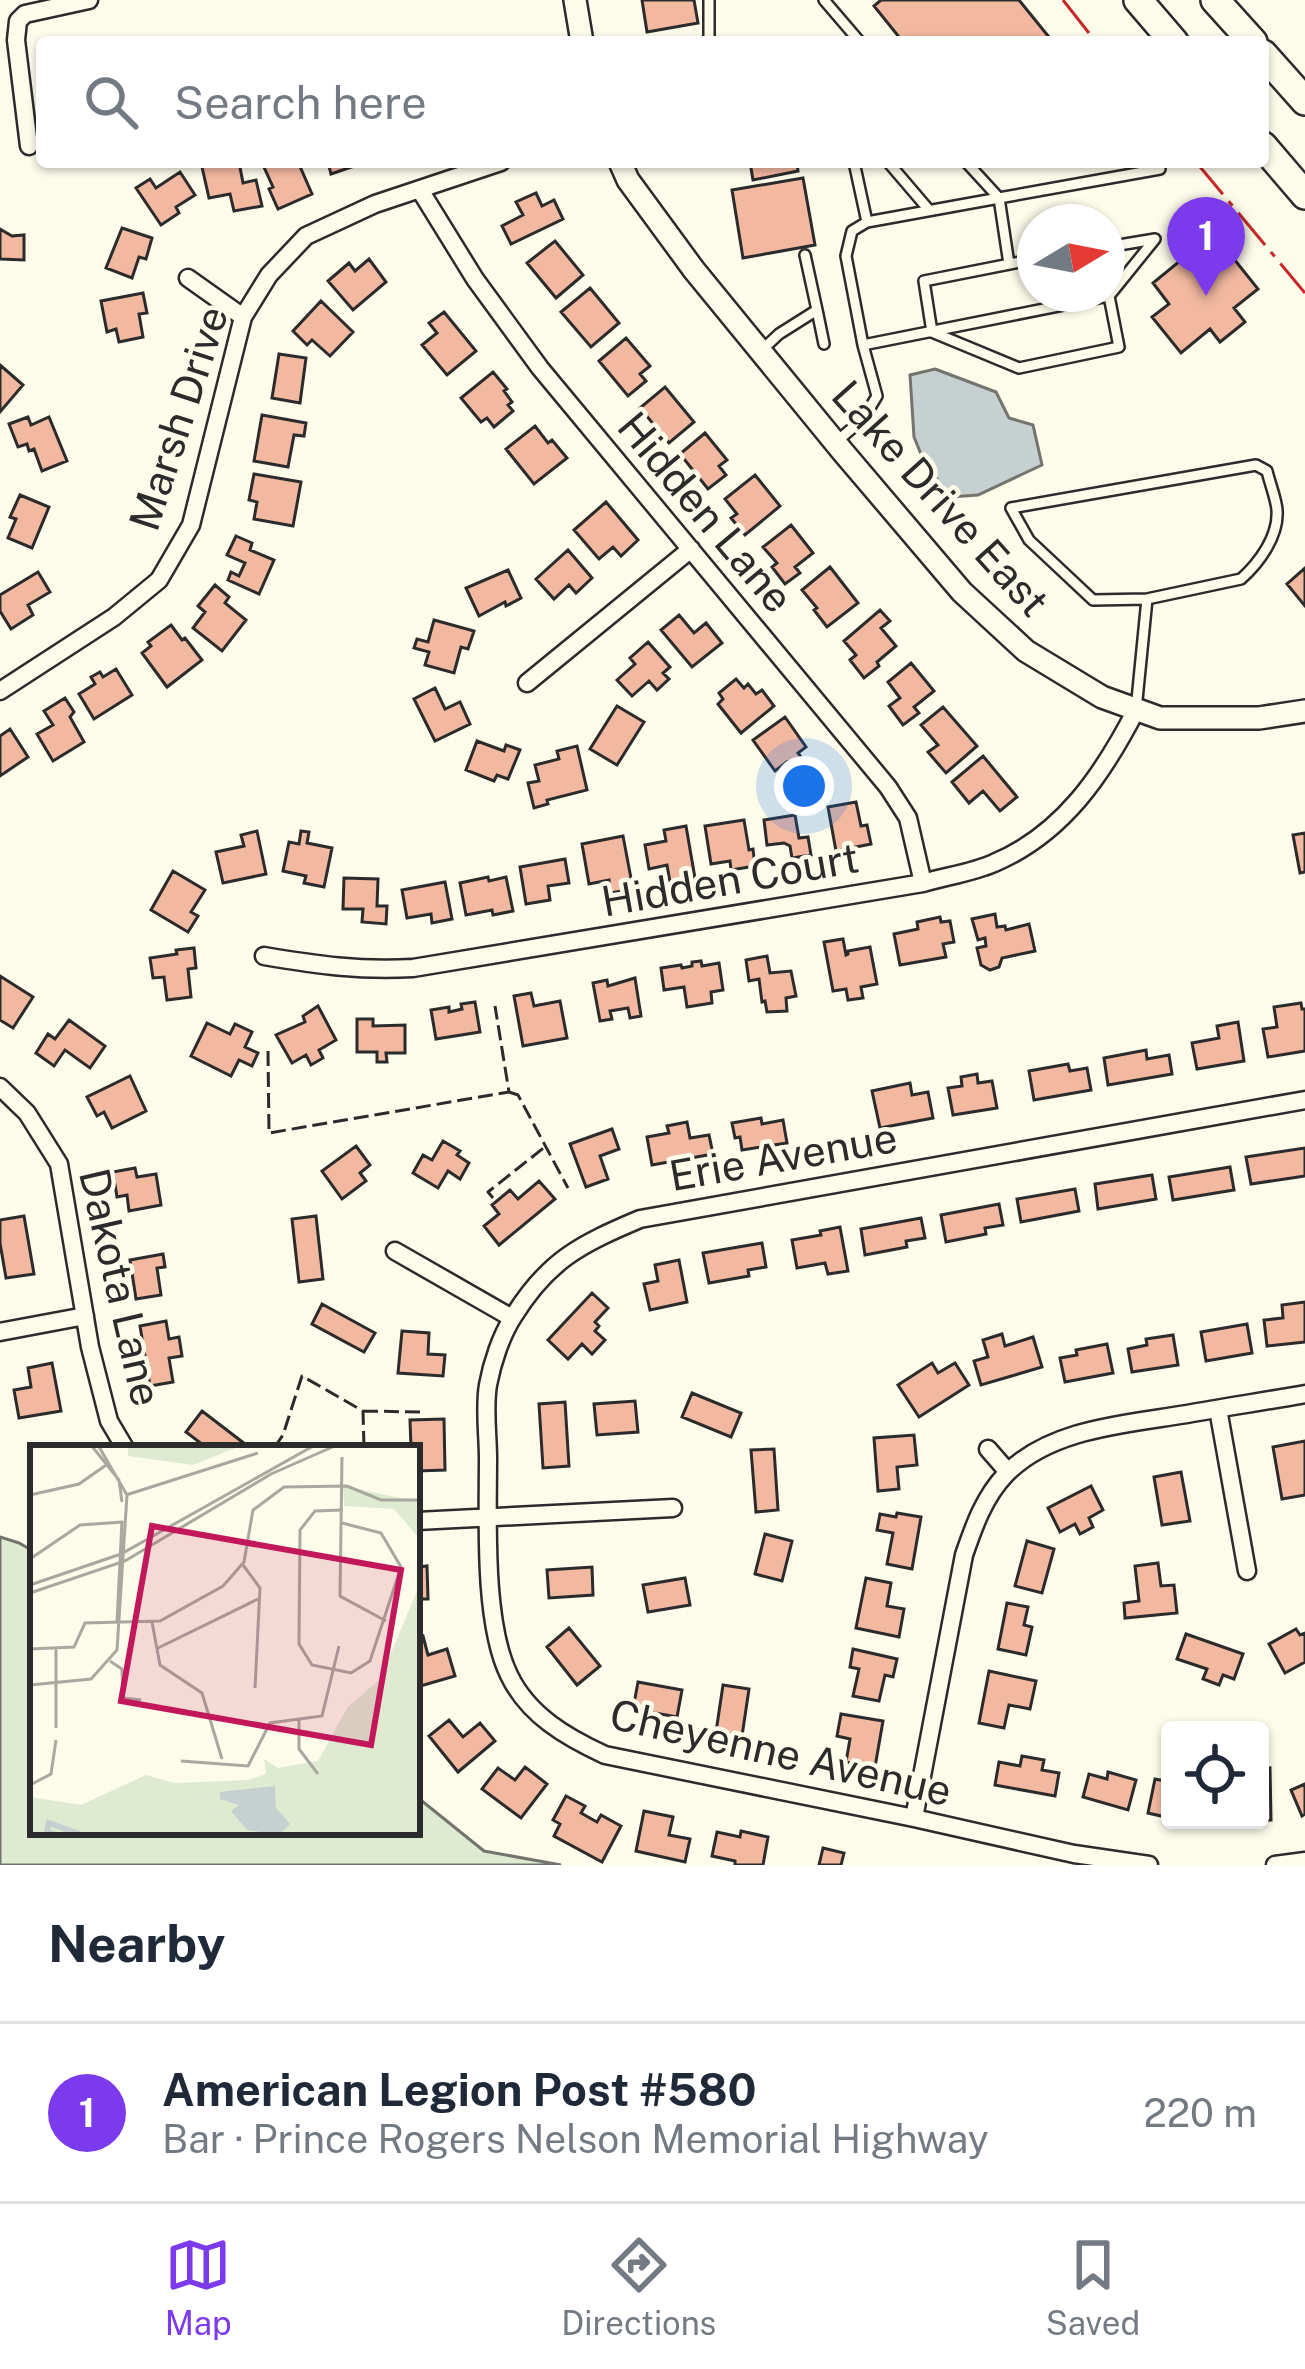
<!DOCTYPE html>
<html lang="en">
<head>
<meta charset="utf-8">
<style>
	body { margin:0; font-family:"Public Sans",sans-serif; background:#f2f2f3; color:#1f2937 }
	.controls { position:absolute; right:36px; bottom:36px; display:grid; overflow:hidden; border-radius:12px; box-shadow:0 3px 9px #0004 }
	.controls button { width:108px; height:108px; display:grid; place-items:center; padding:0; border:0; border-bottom:3px solid #e0e1e3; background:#fff; color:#1f2937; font:60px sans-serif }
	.compass { position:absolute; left:1017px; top:204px; width:108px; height:108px; border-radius:50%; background:#fff; box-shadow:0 3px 9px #0004; rotate:80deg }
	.you { position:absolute; left:804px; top:786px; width:42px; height:42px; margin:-30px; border:9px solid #fff; border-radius:50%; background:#1a73e8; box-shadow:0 0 0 18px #1a73e833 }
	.badge { display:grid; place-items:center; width:78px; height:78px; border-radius:50%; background:#7c3aed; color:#fff; font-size:39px; font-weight:700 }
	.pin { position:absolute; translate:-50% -99px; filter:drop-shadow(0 3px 6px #0008) }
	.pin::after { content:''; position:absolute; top:63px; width:42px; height:36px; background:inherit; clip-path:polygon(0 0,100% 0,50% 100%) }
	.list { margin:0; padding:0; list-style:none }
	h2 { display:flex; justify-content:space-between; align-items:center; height:156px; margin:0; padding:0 48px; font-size:51px }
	h2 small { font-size:39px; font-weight:400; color:#747a83 }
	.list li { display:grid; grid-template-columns:78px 1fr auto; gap:36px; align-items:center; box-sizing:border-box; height:180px; padding:0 48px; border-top:3px solid #e0e1e3 }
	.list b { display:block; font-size:45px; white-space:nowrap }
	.list p { margin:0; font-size:39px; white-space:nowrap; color:#747a83 }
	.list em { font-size:39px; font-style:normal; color:#747a83 }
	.icon { flex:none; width:66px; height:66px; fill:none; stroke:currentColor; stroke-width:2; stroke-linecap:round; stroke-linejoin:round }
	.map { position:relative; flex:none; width:1305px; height:1865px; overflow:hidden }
	.search { position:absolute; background:#fff; box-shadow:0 3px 9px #0004; left:36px; right:36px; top:36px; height:132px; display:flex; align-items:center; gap:30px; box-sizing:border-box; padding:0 42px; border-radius:12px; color:#747a83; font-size:45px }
	.sheet { height:336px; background:#fff }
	nav { display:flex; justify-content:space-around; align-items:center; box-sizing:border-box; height:168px; border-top:3px solid #e0e1e3; background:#fff; font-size:33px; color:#747a83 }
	nav a { display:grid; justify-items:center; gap:6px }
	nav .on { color:#7c3aed }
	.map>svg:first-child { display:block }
	.green { fill:#deebd1; stroke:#74746e; stroke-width:3 }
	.water { fill:#c7d0d0; stroke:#74746e; stroke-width:3 }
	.building { fill:#f2b8a0; stroke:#2b2b2b; stroke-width:3 }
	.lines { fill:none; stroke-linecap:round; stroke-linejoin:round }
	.service-casing { stroke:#2b2b2b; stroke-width:14 }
	.minor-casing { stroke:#2b2b2b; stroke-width:21 }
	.tertiary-casing { stroke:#2b2b2b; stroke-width:26 }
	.primary-casing { stroke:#2b2b2b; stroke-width:32 }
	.service { stroke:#fdfbea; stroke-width:9 }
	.minor { stroke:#fdfbea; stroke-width:16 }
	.tertiary { stroke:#fdfbea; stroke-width:21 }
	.primary { stroke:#fdfbea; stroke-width:27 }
	.fence { stroke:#2b2b2b; stroke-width:3; stroke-dasharray:15 6; stroke-linecap:butt }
	.power { stroke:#c62828; stroke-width:3; stroke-dasharray:42 9 6 9; stroke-linecap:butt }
	.labels { text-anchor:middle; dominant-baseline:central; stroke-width:9; stroke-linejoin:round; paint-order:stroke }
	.street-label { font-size:42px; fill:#2b2b2b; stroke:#fdfbea }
	.inset-river { fill:none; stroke:#c7d0d0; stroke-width:6 }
	.inset-road { fill:none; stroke:#a9a89e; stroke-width:3 }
	.view { fill:#c2185b; fill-opacity:0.15; stroke:#c2185b; stroke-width:6 }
	.inset-edge { fill:none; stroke:#2b2b2b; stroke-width:6 }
</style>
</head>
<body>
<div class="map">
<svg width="1305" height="1865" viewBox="0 0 1305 1865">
	<rect width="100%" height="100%" fill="#fdfbea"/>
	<path class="green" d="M0 1537 19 1543 33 1551V1832H417V1797L484 1851 561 1865H0Z"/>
	<path class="water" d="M935 369 996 392 1009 418 1033 425 1042 465 978 495 951 497 925 464 914 437 910 375Z"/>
	<path class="building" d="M642 0H694L698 23 647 32Z
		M881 0H1019L1053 42H903L874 6Z
		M226 162H239L243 183 256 180 262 206 234 211 230 194 209 198 202 167Z
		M270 162H298L312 194 278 209 269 189 273 187 263 165Z
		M328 162H366L331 174Z
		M750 162H797L798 171 753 180Z
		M180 172 195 195 176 207 179 213 161 225 136 188 150 179 156 188Z
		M803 178 815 245 743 258 732 190Z
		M536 193 542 206 554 200 563 219 511 244 502 226 523 215 516 202Z
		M122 228 152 238 146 259 139 257 132 278 106 268Z
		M0 229 12 236 24 235V260L0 259Z
		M555 241 583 275 556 298 527 263Z
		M1197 247 1214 268 1230 254 1258 289 1234 308 1245 322 1220 342 1210 329 1181 353 1152 317 1169 304 1153 283Z
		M369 259 386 282 353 310 328 281 349 263 355 271Z
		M590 288 619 323 591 347 561 312Z
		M143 293 147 313 139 314 143 337 119 342 116 329 107 332 101 301Z
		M321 301 353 332 330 356 312 340 307 345 293 331Z
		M444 312 476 351 447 375 422 345 437 333 429 323Z
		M626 338 650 366 640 374 646 381 628 396 599 361Z
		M279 354 306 358 300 403 272 398Z
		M0 365 23 385 0 412Z
		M493 372 507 389 504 391 512 402 508 405 513 411 494 427 487 418 481 422 461 398Z
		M665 387 694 422 669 443 640 408Z
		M262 415 306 423 304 436 294 435 288 467 254 461Z
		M28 417 31 425 49 417 67 461 42 471 34 449 29 451 27 444 18 447 9 424Z
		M535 426 548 443 552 440 567 458 534 484 506 449Z
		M705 433 727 460 719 466 726 475 708 489 680 454Z
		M254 474 301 482 293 526 254 519 257 502 249 500Z
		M755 475 780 506 745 535 731 518 737 514 725 499Z
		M20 495 49 507 32 548 8 538 16 519 10 517Z
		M606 502 638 540 621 556 613 547 599 559 574 530Z
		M791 525 813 553 795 567 800 573 785 584 772 567 777 563 763 547Z
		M236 536 252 543 250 550 274 560 259 594 228 580 231 572 239 576 245 563 227 555Z
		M568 550 592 578 576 593 569 585 554 599 536 579Z
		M830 567 858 603 827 627 814 610 817 608 802 590Z
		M1305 568V606L1287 584Z
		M508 570 521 598 506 606 505 602 479 616 466 588Z
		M38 572 50 592 28 605 33 615 11 629 0 611V595Z
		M215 585 229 597 225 603 246 620 222 651 193 628 205 612 198 606Z
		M880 610 890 621 881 628 896 646 877 662 879 666 864 678 850 660 856 655 844 641Z
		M679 615 694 633 706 623 722 643 692 667 661 630Z
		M434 620 474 631 468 649 461 647 454 673 425 665 429 652 414 648 417 639 428 642Z
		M171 625 182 640 185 638 202 660 167 687 142 653 151 646 148 642Z
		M648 642 670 667 663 673 669 679 657 690 649 681 632 696 617 680 635 664 630 658Z
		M911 663 934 691 914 707 919 713 903 725 889 706 900 698 888 682Z
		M116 669 132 695 94 719 79 694 95 684 91 677 100 672 103 677Z
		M736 679 744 688 748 684 756 694 762 690 774 706 741 733 718 704 723 699 719 693Z
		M435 688 445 709 460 702 470 724 435 741 414 699Z
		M65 698 74 712 70 717 84 742 53 761 37 734 53 725 44 711Z
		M617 706 644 722 617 765 590 749Z
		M943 707 977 746 946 773 928 752 938 745 921 725Z
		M785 717 806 747 798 753 806 764 794 772 787 762 775 771 753 740Z
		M10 729 28 757 0 776V736Z
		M477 741 504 751 506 745 520 750 508 779 497 775 494 781 466 770Z
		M577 746 587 790 547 800 548 804 534 808 528 783 539 781 535 765 559 759 557 751Z
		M983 756 1017 797 1000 811 983 791 969 803 952 782Z
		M856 802 861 826 867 825 871 844 836 851 828 807Z
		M795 815 799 838 808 837 811 855 792 858 790 846 784 843 767 845 764 820Z
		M744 820 749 850 753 849 755 866 731 870 730 861 711 864 705 826Z
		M686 826 695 878 670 882 667 865 649 869 645 845 666 841 664 830Z
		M257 831 266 874 223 883 216 852 244 846 241 835Z
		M301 831 309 832 307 843 332 848 324 887 304 883 306 876 283 871 289 842 299 844Z
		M1305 833V872L1300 873 1293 835Z
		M623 836 633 889 611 893 609 880 589 884 582 844Z
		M565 859 569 883 548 886 550 900 526 904 520 867Z
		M173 871 205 890 191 912 198 916 188 932 151 910Z
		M488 877 489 881 506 877 513 911 493 915 492 910 466 915 460 883Z
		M344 878 378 879 377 906H387L386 924 362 922 363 909H343Z
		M445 882 452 919 432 923 431 914 407 918 402 890Z
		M995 914 997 927 1005 926 1006 930 1029 924 1035 951 1002 958 999 967 990 970 981 965 977 948 986 946 985 938 978 940 972 919Z
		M940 917 941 922 950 921 954 942 943 944 946 957 900 965 894 934 918 929 917 922Z
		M843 939 846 955 848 954V951L870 947 877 984 861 987 863 998 848 1000 846 989 833 991 824 942Z
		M194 948 196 968 188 969 191 997 167 1000 164 977 153 978 150 958 177 954 176 950Z
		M767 956 770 973 791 971 796 996 786 998 787 1011 767 1012 765 1001 762 1002 759 979 749 981 746 960Z
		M701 961 702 966 719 963 723 990 711 992 712 1003 687 1007 684 987 664 990 661 968 681 965 682 968 692 966V962Z
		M0 976 33 997 13 1028 0 1020Z
		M635 978 641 1016 630 1018 628 1008 610 1011 612 1019 600 1021 593 983 607 980 608 986Z
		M531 993 534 1006 560 1001 567 1038 523 1046 514 996Z
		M475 1002 480 1032 436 1039 431 1010 449 1007V1012L462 1009 461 1004Z
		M1301 1003 1302 1009H1305V1051L1268 1057 1263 1029 1277 1027 1274 1007Z
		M318 1006 336 1040 319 1050 323 1058 311 1065 306 1055 292 1063 276 1035 305 1022 303 1016Z
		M357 1019H373V1026L405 1025V1053H386L387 1062H377V1052H357Z
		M69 1020 105 1046 90 1068 65 1050 54 1066 36 1053 48 1034 55 1039Z
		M1238 1022 1244 1061 1197 1069 1192 1043 1219 1038 1217 1026Z
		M207 1023 230 1034 235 1024 252 1032 245 1047 258 1053 252 1066 239 1060 231 1076 191 1056Z
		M1146 1050 1147 1059 1169 1055 1172 1074 1108 1085 1104 1058Z
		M1068 1064 1070 1071 1087 1068 1091 1090 1034 1100 1029 1071Z
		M977 1074 978 1083 992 1081 997 1108 953 1115 948 1088 962 1086 961 1077Z
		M130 1076 146 1111 112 1128 104 1112 97 1116 87 1097Z
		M910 1083 912 1095 928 1092 933 1118 880 1128 872 1091Z
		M761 1118 762 1124 783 1120 787 1143 742 1150 740 1137 735 1138 732 1123Z
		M687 1122 690 1138 709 1135 713 1154 652 1165 647 1137 669 1133 667 1126Z
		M612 1129 619 1149 600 1156 608 1179 586 1187 570 1144Z
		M443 1141 460 1151 457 1155 469 1163 460 1179 448 1171 438 1188 413 1173 423 1155 432 1160Z
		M356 1146 370 1165 360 1173 366 1181 342 1199 322 1171Z
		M1305 1148V1176L1251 1184 1246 1157Z
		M1230 1167 1234 1190 1173 1200 1169 1177Z
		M135 1168 137 1177 156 1174 161 1205 129 1211 127 1195 117 1197 113 1172Z
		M1152 1175 1156 1199 1098 1209 1095 1184Z
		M539 1181 555 1199 499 1245 484 1226 499 1214 492 1205 510 1190 518 1199Z
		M1075 1189 1079 1211 1021 1222 1017 1199Z
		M999 1204 1003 1225 985 1228 986 1234 946 1242 941 1215Z
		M24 1216 34 1274 6 1278 0 1243V1220Z
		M316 1216 323 1279 299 1282 292 1219Z
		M921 1218 925 1238 906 1241 907 1247 865 1255 861 1229Z
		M840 1227 848 1271 828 1274 825 1263 797 1268 792 1240 821 1235 820 1231Z
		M762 1243 766 1267 748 1270 749 1276 709 1283 703 1253Z
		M163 1254 165 1267 157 1268 161 1295 136 1299 130 1260Z
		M679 1260 687 1302 650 1310 644 1284 658 1281 655 1265Z
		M592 1293 608 1308 595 1322 599 1326 595 1331 605 1340 592 1354 582 1344 568 1359 548 1340Z
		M1305 1302V1342L1267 1346 1264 1320 1283 1318 1282 1305Z
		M322 1304 375 1333 364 1352 312 1324Z
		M166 1321 169 1339 179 1337 182 1356 169 1358 173 1382 150 1386 140 1326Z
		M1247 1324 1252 1353 1206 1361 1201 1332Z
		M402 1331 429 1333 428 1354 445 1355 443 1376 398 1373Z
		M1002 1334 1005 1346 1033 1337 1042 1367 981 1385 974 1361 988 1357 983 1340Z
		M1173 1335 1178 1365 1132 1372 1128 1349 1147 1345 1146 1339Z
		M1107 1344 1113 1373 1065 1382 1060 1358 1077 1355 1076 1350Z
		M52 1363 61 1411 19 1418 14 1390 31 1387 28 1368Z
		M932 1363 938 1373 955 1363 969 1385 919 1417 898 1385Z
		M692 1393 741 1413 731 1437 682 1417Z
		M635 1401 638 1432 597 1435 594 1404Z
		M565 1402 569 1466 543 1468 539 1404Z
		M202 1411 245 1444 241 1448H207L186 1432Z
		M444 1419 445 1470 417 1471V1448H411L410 1420Z
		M914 1435 917 1465 897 1467 899 1489 878 1491 874 1438Z
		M1305 1441V1495L1282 1499 1273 1447Z
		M774 1449 778 1510 756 1512 751 1450Z
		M1181 1472 1190 1521 1162 1525 1154 1477Z
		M1091 1486 1103 1510 1089 1518 1093 1527 1080 1534 1075 1524 1060 1532 1048 1508Z
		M897 1513 921 1517 912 1569 887 1564 893 1533 877 1530 880 1514 896 1517Z
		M765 1534 792 1541 782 1581 755 1574Z
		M1027 1541 1054 1549 1042 1593 1015 1586Z
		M1158 1563 1161 1586 1174 1585 1177 1613 1125 1618 1124 1603 1139 1601 1135 1566Z
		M427 1566 428 1599H417V1567Z
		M592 1567 593 1595 549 1598 547 1570Z
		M685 1578 690 1605 648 1612 643 1585Z
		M866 1578 891 1583 887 1606 904 1609 899 1637 856 1628Z
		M1007 1603 1028 1607 1024 1625 1032 1627 1026 1655 998 1649Z
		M569 1628 600 1666 577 1685 547 1647Z
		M1296 1629 1300 1635 1305 1633V1662L1285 1673 1269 1644Z
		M1186 1634 1243 1654 1234 1679 1223 1675 1219 1685 1203 1679 1207 1669 1177 1659Z
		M423 1636 428 1655 447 1649 455 1676 417 1687V1638Z
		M853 1649 897 1659 893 1677 885 1675 879 1701 853 1696 859 1669 850 1667Z
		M989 1671 1036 1681 1030 1709 1009 1705 1004 1728 979 1723Z
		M638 1682 682 1690 677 1717 633 1709Z
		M723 1685 749 1689 742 1736 716 1732Z
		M841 1714 883 1721 875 1767 846 1762 850 1739 837 1736Z
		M449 1720 463 1737 480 1723 495 1741 458 1772 429 1736Z
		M1022 1756 1044 1760 1042 1770 1059 1773 1055 1796 995 1785 999 1762 1020 1766Z
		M525 1767 547 1784 521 1818 482 1789 498 1768 515 1780Z
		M1270 1768 1271 1820 1244 1821 1260 1820V1769Z
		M1108 1772 1136 1780 1128 1810 1083 1797 1089 1774 1107 1779Z
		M1155 1779 1170 1782V1818L1148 1813Z
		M1305 1784V1814L1302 1816 1291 1790Z
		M566 1796 585 1806 581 1813 597 1822 601 1815 621 1826 602 1862 554 1836 560 1824 553 1820Z
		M644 1811 673 1817 669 1835 690 1839 685 1862 636 1851Z
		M741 1831 768 1837 763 1865H735V1861L712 1856 717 1832 740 1837Z
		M823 1848 844 1853 841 1865H819Z"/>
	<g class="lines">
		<g class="service-casing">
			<path id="service" d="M824 0 860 42
				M706 42 709 39V0
				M854 162 867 222
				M888 162 929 210
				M1009 264 999 198 1160 169 1153 162
				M817 310 824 344
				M932 332 1019 368 1119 347 1109 296
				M932 332 924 281 1035 259
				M863 345 1109 296 1155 239 1107 247
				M761 351 779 334 817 310 805 255
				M836 442 863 419 877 396 863 345 846 256 852 231 867 222 999 198 966 162
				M1136 710 1147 599 1241 579C1259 563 1279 536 1277 510 1276 498 1270 484 1267 471L1256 465 1011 508 1029 540 1093 600 1147 599"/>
		</g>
		<g class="minor-casing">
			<path id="minor" d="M29 146 16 40 18 21 25 14 89 0
				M420 190 475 279 540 368 888 787 908 818 923 883
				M188 278 243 317
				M527 683 691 549
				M0 691 114 617 159 580 191 525 243 317 269 275 306 236 375 204 501 162
				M264 956C318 965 358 971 413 968L923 883C946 876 972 873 994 863 1063 834 1103 774 1136 710
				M0 1087 27 1113 59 1164 90 1347 109 1421 125 1448
				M395 1251 512 1318
				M0 1332 85 1316
				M1218 1409 1247 1571
				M988 1449 1008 1472
				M417 1521 673 1508
				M914 1818 964 1555C974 1526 984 1497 1006 1474 1051 1428 1127 1424 1187 1414 1226 1407 1266 1401 1305 1394
				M1149 1865 1074 1854 914 1818 605 1755C566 1737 528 1715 509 1675 483 1622 488 1519 488 1458 488 1435 484 1408 488 1385 492 1363 501 1336 513 1317 548 1260 581 1244 640 1219L1305 1100
				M1275 1865 1305 1861"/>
		</g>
		<g class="tertiary-casing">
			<path id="tertiary" d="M575 0 582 42
				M620 162 628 180 694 270 843 452 962 592 1026 651 1102 697 1160 718H1259L1305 711"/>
		</g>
		<g class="primary-casing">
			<path id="primary" d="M1138 0 1174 42
				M1215 0 1253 42
				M1263 54 1305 101
				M1263 146 1305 195"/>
		</g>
		<use href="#service" class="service"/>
		<use href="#minor" class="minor"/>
		<use href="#tertiary" class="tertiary"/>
		<use href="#primary" class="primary"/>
		<path class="fence" d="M268 1051 269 1133 509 1092 495 1006
			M509 1092 518 1095 568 1188
			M493 1198 488 1192 546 1146
			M363 1411 420 1412V1417
			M274 1448 283 1435 302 1376 363 1411 364 1448"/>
		<path class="power" d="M1063 0 1096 42
			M1196 162 1305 293"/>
	</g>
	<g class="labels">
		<g class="street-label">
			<text transform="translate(178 418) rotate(-72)">Marsh Drive</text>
			<text transform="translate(941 498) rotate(48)">Lake Drive East</text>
			<text transform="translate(706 512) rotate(50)">Hidden Lane</text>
			<text transform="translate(730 879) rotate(-10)">Hidden Court</text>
			<text transform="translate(783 1156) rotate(-10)">Erie Avenue</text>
			<text transform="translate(121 1287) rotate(77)">Dakota Lane</text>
			<text transform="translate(781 1752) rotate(13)">Cheyenne Avenue</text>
		</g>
	</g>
	<g transform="translate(30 1445)">
		<rect width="390" height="390" fill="#fdfbea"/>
		<path d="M98 0H213L163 20 98 11ZM313 41 390 57V94L364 64 314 61ZM390 139V390H0V352L51 360 116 330 144 338 218 335 236 329 234 314 248 323 288 316 317 263 350 234Z" fill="#deebd1"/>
		<path d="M245 341 246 363 260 379 249 390 217 385 201 366 209 360 190 354V347Z" fill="#c7d0d0"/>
		<path class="inset-river" d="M27 390 17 387 19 378 52 390"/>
		<path class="inset-road" d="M61 0 89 35 92 57M312 12 310 151 356 176M0 50 49 39 79 18M96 50 228 8M312 78 351 88 371 122 340 216 321 228 282 220 269 199 270 85 285 66 313 65M0 114 50 80 93 77M213 120 230 143 225 243M0 140 91 109 285 0M0 148 95 116 241 29 307 0M87 177 92 76M122 177 130 220 172 248 192 314M0 204 44 202 55 178 130 176 193 141 214 117 223 65 254 42 317 41 351 55H390M26 204V283M126 204 230 153M80 216 92 224 93 253 111 255M0 240 61 234 87 205 97 50 68 0M269 275V304L288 329M151 316 218 321 240 278 292 271 309 201M0 340 21 329 26 295"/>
		<path class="view" d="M122 81 371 125 341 300 91 256Z"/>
		<rect width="390" height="390" class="inset-edge"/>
	</g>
</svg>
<div class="controls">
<button><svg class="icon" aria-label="locate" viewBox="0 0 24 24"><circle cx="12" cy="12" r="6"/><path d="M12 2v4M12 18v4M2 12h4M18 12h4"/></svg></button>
</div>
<svg class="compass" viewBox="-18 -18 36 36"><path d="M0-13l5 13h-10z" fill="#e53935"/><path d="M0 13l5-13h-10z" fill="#747a83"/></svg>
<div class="you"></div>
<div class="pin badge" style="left:1206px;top:296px">1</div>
<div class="search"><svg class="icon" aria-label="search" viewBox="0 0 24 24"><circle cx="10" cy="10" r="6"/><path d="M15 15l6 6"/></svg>Search here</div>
</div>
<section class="sheet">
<h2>Nearby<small></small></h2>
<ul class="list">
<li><span class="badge">1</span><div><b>American Legion Post #580</b><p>Bar · Prince Rogers Nelson Memorial Highway</p></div><em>220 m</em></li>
</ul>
</section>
<nav>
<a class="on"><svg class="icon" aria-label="map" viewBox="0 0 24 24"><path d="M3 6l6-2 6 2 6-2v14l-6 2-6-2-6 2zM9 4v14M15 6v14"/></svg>Map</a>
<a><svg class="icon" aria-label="directions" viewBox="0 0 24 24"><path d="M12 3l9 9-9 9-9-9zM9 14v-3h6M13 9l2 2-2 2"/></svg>Directions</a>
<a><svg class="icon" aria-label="saved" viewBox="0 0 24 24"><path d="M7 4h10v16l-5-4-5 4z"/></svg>Saved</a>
</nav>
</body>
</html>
